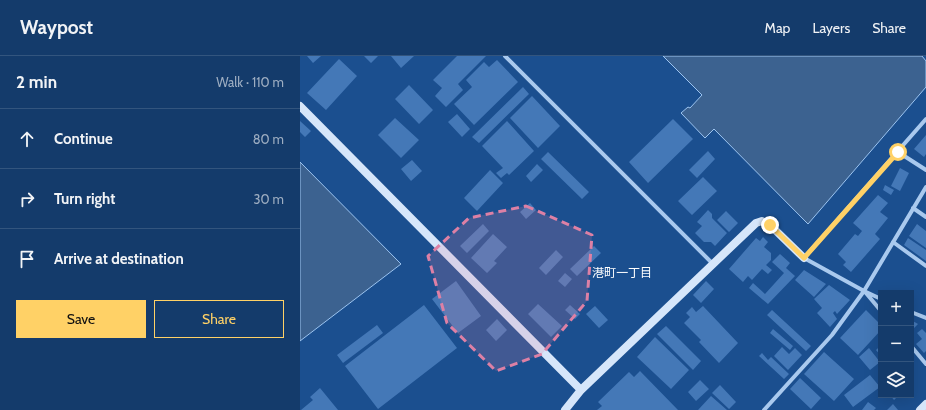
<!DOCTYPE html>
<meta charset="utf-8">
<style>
:root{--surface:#143b6b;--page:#214673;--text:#f1f3f6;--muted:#9dadc1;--line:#33557e;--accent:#ffd166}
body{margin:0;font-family:Cabin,"Noto Sans JP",sans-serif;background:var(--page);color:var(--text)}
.controls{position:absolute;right:12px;bottom:12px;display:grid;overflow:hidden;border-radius:0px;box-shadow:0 4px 16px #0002}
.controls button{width:36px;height:36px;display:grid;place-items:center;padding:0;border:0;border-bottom:1px solid var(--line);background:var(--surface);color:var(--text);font:20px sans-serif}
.stop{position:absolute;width:12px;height:12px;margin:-9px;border:3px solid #ffd166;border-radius:50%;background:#fff}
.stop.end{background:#ffd166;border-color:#fff;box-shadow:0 1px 4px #0008}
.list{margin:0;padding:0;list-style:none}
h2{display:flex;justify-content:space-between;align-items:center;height:52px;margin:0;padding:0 16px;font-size:17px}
h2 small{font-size:13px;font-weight:400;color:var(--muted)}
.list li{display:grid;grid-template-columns:26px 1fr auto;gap:12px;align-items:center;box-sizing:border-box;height:60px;padding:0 16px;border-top:1px solid var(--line)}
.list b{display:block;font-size:15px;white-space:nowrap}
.list em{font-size:13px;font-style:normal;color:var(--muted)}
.actions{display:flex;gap:8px;padding:12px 16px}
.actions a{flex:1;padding:9px 0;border:1px solid var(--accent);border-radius:0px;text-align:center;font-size:14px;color:var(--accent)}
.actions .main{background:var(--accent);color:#111}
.icon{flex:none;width:22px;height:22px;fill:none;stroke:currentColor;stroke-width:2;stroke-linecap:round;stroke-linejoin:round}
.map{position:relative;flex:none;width:626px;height:354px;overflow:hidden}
header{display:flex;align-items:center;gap:24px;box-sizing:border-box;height:56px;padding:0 20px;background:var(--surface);border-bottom:1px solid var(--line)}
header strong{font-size:19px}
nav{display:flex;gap:22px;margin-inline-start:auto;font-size:14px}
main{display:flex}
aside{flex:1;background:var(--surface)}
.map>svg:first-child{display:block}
</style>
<header>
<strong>Waypost</strong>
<nav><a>Map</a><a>Layers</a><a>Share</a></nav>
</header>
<main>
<aside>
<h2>2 min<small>Walk · 110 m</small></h2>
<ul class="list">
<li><svg class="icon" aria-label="ahead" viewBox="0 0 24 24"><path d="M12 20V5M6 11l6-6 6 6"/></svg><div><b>Continue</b></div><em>80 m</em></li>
<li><svg class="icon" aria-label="right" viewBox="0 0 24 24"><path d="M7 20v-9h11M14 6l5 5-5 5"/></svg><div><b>Turn right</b></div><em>30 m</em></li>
<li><svg class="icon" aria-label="arrive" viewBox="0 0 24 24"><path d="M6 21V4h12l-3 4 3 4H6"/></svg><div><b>Arrive at destination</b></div></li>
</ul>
<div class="actions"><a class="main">Save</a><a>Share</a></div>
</aside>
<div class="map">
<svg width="626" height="354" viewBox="0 0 626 354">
<rect width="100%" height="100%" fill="#1b4f8f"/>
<path fill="#3c6290" stroke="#9cc4f0" d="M363,0h259l4,5v26l-118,137 -94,-95 -9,9 -24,-25 7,-6 2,1 12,-13z
M0,106l101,102 -101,77z"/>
<path fill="#4478b7" d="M7,0h14l-8,7z
M64,0h14l-7,7z
M91,0h23l-13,12z
M157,0h29l-28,28 5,6 -17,17 -11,-11 7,-8 -9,-8z
M39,3l18,17 -31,34 -19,-17z
M197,4l21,22 -44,43 -20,-21 18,-17 -6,-7 18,-18 5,5z
M109,29l24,25 -14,14 -24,-25z
M223,31l6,7 -50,49 -7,-6z
M232,40l28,30 -22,22 -28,-30z
M157,58l13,15 -8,8 -14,-15z
M95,62l24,22 -18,18 -23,-23z
M373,63l20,20 -45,44 -19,-21z
M0,65l11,10 -6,6 -5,-5z
M207,65l27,30 -25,24 -2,-2 -6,5 -5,-5 7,-5 -21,-22z
M626,79v19l-2,3 -10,-8z
M408,95l7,8 -18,19 -8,-8z
M248,96l41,40 -7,7 -41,-40z
M112,104l10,11 -11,10 -10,-12z
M237,108l6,6 -12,12 -5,-6z
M600,112l9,5 -9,18 -9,-5z
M190,114l13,13 -26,28 -13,-13z
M403,121l14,14 -25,24 -14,-14z
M585,129l9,5 -3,5 -8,-5z
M578,139l10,8 -8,9 8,6 -13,16 5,5 -29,33 -8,-7 3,-3 -8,-8 17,-20 3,2 4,-5 -9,-8z
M230,147l6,7 -10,9 -6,-7z
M408,154l4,4v4l15,15 -12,13 -4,-4h-7l-9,-9 7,-7 -5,-4z
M426,155l12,12 -9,9 -12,-12z
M183,168l6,7 -22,22 -7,-7z
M617,168l9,7v17l-17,-12z
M193,178l14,13 -13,14 3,2 -10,10 -16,-15z
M463,181l5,5 -4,5 7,6v7l-5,5 6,5 -4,4 -6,-5 -10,11 -4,-4 -5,6 -14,-13 27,-31 4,3z
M608,182l18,12v11l-22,-16z
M294,190l7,7 -24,23 -7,-7z
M256,194l7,7 -17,18 -7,-7z
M480,198l10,9 -4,5 9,8 -27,28 -19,-16 4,-5 12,11 19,-21 -12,-11z
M504,214l22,14 -12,13 -19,-17z
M265,217l7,6 -7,8 -7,-6z
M156,225l25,35 -23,17 -26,-34z
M406,225l8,8 -13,14 -8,-8z
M529,229l21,15 -13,14 -2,-3 -2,2 4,6 -7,8 -13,-14 5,-5 -8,-9z
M238,248l24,22 -11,11 -23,-23z
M124,249l33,43 -79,61 -33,-43z
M270,249l10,9 -5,5 -10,-9z
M295,250l13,14 -9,8 -13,-14z
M403,250l35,37 -19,20 -20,-21 2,-2 -17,-17 6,-6 -4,-4 6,-6 4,5z
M472,254l39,36 -5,5 -39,-36z
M566,254l15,15v5l-23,25 -18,-17z
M197,263l10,11 -11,11 -10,-11z
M611,264l7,4 -7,7z
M77,269l6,8 -40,30 -6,-8z
M366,270l35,35 -8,9 -36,-36z
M473,273l20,17 -3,4 -20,-17z
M622,273l4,4v18l-2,2 -8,-9 6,-5 -5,-6z
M355,281l34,33 -18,19 -34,-32z
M581,289v11l-5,-6z
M482,291l7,7 6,-6 7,7 -14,15 -14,-14z
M569,292l11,14 -10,8 -11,-13z
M524,296l30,27 -20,22 -30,-27z
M462,297l6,7 3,-3 18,17 -5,5 -25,-23z
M340,315l38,39h-81l5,-4 -4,-4 31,-30 5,5z
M570,319l10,12 -27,20 -9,-12z
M500,322l21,20 -10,11 -21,-20z
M400,324l9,9 -13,12 -8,-9z
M420,329l16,17 -7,7 -17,-16z
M20,332l18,22h-37l12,-10 -3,-3z
M590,339h9l-5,5z
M411,340l16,14h-29z
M568,346l8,6 -2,2h-12z
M593,348l5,6h-11z"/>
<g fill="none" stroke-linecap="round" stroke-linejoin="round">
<path stroke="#a9c9ee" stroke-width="4" d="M205,0l208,208
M598,96l28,18
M613,152l13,9
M593,186l33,24
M566,237l15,18
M581,243l-17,-8 -60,-33 122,-139
M611,256l15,6
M611,290l15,18
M464,354l68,-75 32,-44 62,-104"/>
<path stroke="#d6e6fa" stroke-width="8" d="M0,50l281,284
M265,354l16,-20 175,-167 6,-2 8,4 34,33
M620,354l6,-6"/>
</g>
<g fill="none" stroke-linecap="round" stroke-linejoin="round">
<path stroke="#ffd166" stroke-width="5" d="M470,169l34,33 94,-106"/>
</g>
<path fill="#dd80a5" fill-opacity="0.2" stroke="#dd80a5" stroke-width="3" stroke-dasharray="8 5" stroke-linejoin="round" d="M226,150l66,29 -5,66 -45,53 -46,17 -49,-48 -19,-67 41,-38z"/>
<g text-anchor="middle" stroke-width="3" stroke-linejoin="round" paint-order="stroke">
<g font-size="12" fill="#fff" stroke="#1b4f8f">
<text x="322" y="221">港町一丁目</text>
</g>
</g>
</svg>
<div class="controls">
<button>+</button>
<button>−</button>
<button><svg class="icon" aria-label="layers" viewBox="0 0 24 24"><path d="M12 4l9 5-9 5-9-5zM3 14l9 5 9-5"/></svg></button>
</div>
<div class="stop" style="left:598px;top:96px"></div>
<div class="stop end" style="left:470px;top:169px"></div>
</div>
</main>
